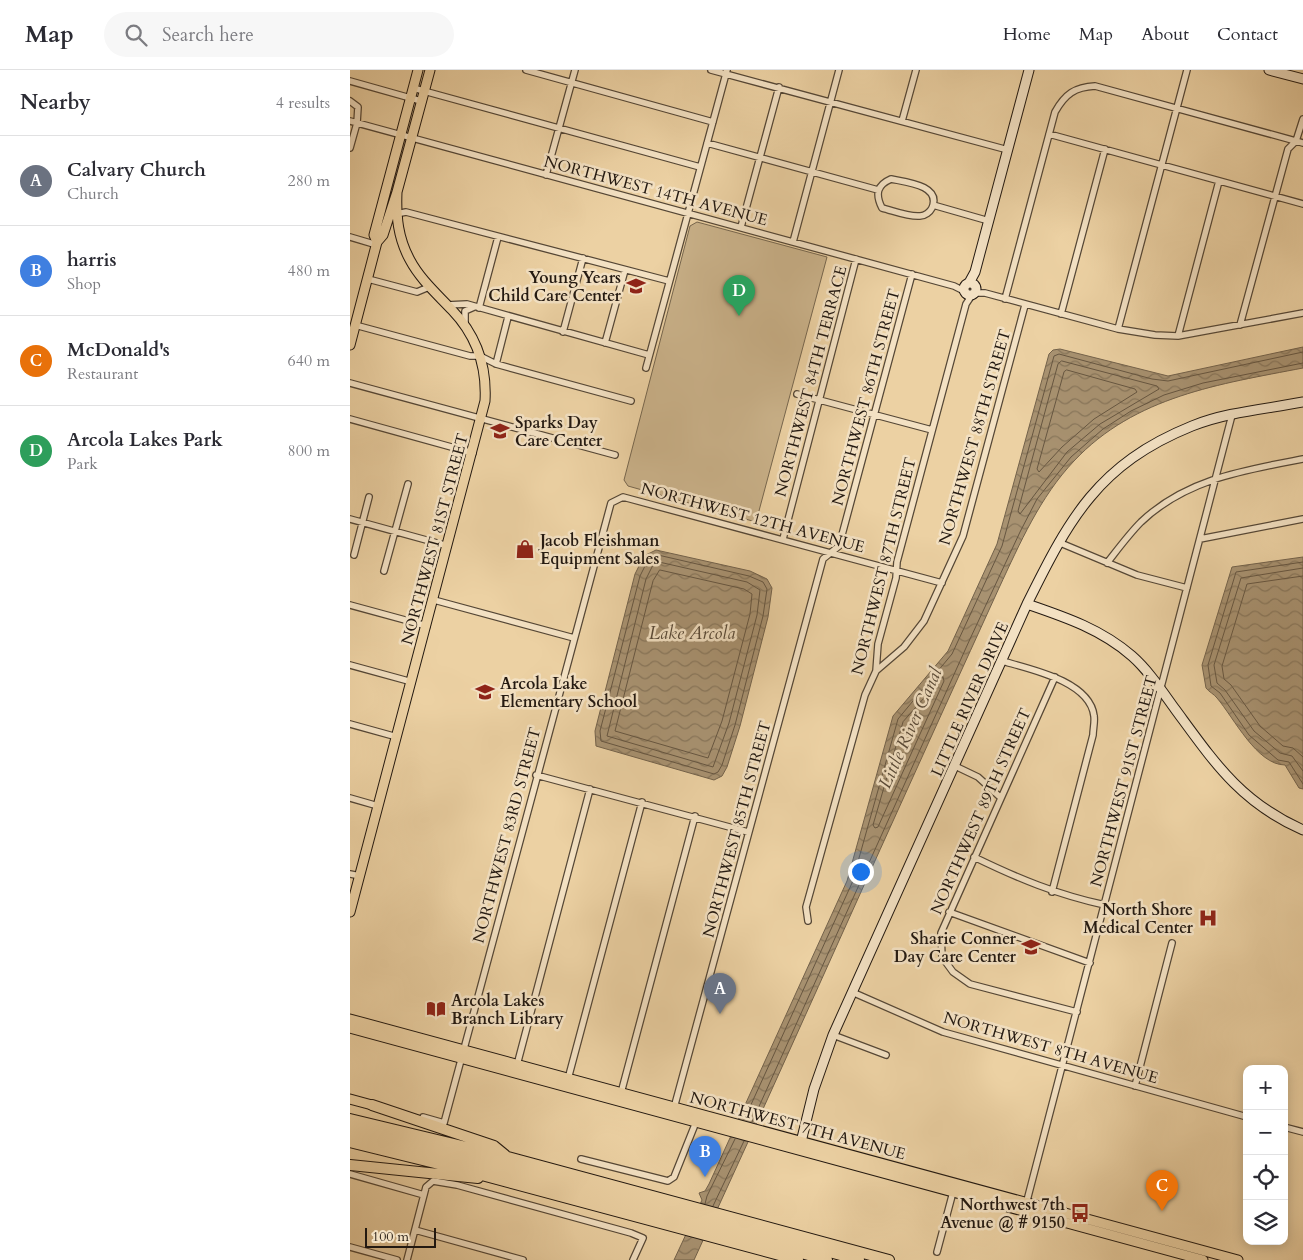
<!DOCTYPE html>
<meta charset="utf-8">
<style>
:root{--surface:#fff;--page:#f7f7f7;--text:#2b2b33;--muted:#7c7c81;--line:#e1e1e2;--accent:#1a73e8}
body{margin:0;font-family:Cardo,serif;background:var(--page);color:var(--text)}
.controls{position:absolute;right:15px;bottom:15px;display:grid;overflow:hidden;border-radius:10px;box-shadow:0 2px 12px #0003}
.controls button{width:45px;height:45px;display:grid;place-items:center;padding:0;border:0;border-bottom:1px solid var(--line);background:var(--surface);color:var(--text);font:25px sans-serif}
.scale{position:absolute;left:15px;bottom:12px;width:71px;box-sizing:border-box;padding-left:5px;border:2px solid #231911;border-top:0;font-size:14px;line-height:18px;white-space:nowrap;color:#231911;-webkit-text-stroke:4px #f3e1c3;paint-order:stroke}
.you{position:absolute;left:510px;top:801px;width:18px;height:18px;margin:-12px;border:4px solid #fff;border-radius:50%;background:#1a73e8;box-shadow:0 0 0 8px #1a73e833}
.badge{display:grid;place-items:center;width:32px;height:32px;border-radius:50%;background:var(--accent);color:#fff;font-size:16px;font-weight:700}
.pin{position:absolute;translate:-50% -41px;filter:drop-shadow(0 1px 2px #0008)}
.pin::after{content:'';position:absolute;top:26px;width:18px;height:15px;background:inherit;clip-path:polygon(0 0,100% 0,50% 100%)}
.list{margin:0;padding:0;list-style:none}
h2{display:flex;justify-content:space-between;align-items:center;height:65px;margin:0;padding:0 20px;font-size:21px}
h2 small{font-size:16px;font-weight:400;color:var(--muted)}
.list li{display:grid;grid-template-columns:32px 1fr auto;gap:15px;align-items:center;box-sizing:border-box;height:90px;padding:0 20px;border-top:1px solid var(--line)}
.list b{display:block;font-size:19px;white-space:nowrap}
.list p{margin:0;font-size:16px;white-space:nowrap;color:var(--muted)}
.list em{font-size:16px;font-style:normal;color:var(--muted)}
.icon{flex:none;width:28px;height:28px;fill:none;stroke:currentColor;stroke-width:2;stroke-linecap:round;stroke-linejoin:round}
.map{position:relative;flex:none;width:953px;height:1190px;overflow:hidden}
header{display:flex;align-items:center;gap:30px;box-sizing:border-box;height:70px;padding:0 25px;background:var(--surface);border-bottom:1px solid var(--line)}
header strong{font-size:24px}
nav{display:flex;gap:28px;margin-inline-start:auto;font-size:18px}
.search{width:350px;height:45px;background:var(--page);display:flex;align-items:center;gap:12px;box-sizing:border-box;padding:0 18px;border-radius:28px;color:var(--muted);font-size:19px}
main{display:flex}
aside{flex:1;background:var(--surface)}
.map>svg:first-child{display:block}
</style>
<header>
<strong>Map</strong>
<div class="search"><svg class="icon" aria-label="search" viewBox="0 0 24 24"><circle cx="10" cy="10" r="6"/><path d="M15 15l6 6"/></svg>Search here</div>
<nav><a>Home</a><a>Map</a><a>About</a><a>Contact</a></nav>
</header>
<main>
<aside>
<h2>Nearby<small>4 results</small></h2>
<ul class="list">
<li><span class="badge" style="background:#6b7280">A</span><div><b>Calvary Church</b><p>Church</p></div><em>280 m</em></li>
<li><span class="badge" style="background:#3f7fe0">B</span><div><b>harris</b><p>Shop</p></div><em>480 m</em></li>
<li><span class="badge" style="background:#e8710a">C</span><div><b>McDonald's</b><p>Restaurant</p></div><em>640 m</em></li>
<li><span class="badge" style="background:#2e9e5b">D</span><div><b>Arcola Lakes Park</b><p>Park</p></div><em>800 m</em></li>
</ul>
</aside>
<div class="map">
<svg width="953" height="1190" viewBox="0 0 953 1190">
<defs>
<pattern id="water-waves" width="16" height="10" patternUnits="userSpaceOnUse" patternTransform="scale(1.25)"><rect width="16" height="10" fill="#a89271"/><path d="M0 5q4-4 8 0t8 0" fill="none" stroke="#88765b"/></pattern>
</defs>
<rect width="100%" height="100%" fill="#ecd1a3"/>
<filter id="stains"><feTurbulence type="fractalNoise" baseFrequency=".004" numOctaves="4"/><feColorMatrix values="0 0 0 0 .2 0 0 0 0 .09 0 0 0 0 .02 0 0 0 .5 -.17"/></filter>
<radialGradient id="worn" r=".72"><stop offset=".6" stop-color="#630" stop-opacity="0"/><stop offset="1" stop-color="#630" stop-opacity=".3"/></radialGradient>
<path fill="#cab28a" stroke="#76664e" d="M347,152l130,35 -71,265 -128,-36 -4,-6 66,-254z"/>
<path fill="url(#water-waves)" stroke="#73624b" d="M953,277v21c-83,16 -168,28 -229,93 -34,36 -54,82 -75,127 -19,42 -38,83 -57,125 -83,182 -164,365 -248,547h-20l28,-60 -3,-7 6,-2 4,-7 138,-303 46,-165 55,-65 49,-107 52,-190 4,-4 7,-1 108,27z
M306,480l94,21 17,8 5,9 -4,29 -28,109 -13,41 -5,9 -8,4 -118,-34 -1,-15 40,-157 9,-18z
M953,487v232l-4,-1 -14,-23c-28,0 -51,-47 -68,-67 -3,-4 -8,-6 -11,-10l-4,-23 30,-98z"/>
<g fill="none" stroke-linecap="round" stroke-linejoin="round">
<path stroke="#665641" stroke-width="1" d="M712,291l95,25 2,3 -59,35 -33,28 -47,62 -2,-3 40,-147z
M717,300l68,19 2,3 -43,27 -32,28 -23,25 -2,-3 27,-97z
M308,485l91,21 14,6 4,7 -4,27 -28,109 -13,40 -4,7 -4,2 -113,-33 -1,-10 40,-155 8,-16z
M309,492l88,20 13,8 -3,25 -28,108 -16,44 -106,-31 39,-157 7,-14z
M953,492l-67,10 -28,93 3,21 9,7 29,42 29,25 11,2 14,22
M953,498l-62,10 -27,87 3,18 8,7 29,41 26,22 12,3 11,15
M310,500l84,19 8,5 -2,20 -28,107 -14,37 -93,-27 38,-150z
M953,506l-56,8 -25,82 2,13 7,6 29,41 23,20 10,2 10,9
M593,607l1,4 -66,146 -3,1 -2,-3 30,-103z
M394,1050l108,-237 46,-164 54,-65 50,-108 52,-190 5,-2 93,25 16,2 135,-29
M402,1052l218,-483 50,-107 17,-33 34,-42 32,-28 28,-18 33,-16 39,-12 100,-20
M355,1134l2,-8 28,-57
M363,1136l31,-65"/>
<g stroke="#554736" stroke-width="8">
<path id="street" d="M176,0l187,52
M361,0l297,80
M0,11l71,20
M63,18l287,79
M0,31l8,6 -1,16 -7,25
M0,51l604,165 10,5
M552,51l14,-51
M699,64l254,70
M357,73l171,47
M196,105l29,-105
M541,109c14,3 51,6 41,29 -2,4 -7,8 -12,8 -12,1 -26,-5 -38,-8 -7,-14 -5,-23 9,-29z
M583,135l56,16
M46,144l10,-2 263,69
M391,157l38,-140
M0,167l27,8
M443,172l46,-172
M18,209l49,13 12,-5
M625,223h10l133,36 37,6 23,1 125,-23
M655,229l50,-187c10,-18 20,-25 40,-26l208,57
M97,235l20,-1 182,51
M129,238l19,-71
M711,244l44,-165
M115,254v-13l9,-4
M5,255l115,31h10l16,8 135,37
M890,255l48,-176 8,-8 7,-22
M768,259l69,-259
M213,262l20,-74
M828,266l41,-155
M255,273l20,-73
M146,294l12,-47
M296,298l81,-298
M0,313l265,72
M447,324l135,36
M0,349l123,34
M0,449l98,27
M433,469l73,-280
M850,469l103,-20
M708,472l79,33 50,13
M4,485l15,-58
M757,493c11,-14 22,-29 34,-41 45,-43 104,-52 162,-63
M34,501l24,-87
M84,530l140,38
M0,535l77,21
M652,591c28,8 88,20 92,55 1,6 -1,13 -1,19l-41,157
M0,595l62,17
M526,601l28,-24 20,-26 39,-85 62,-231
M705,607l-114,256 1,24 11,15 17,12 107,28
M0,654l47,13
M605,696l23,11 23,21
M186,705l212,57
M0,728l28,8
M624,787c43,21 84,38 131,48
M0,804l10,2
M599,842l141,51
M458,851l-2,-14 59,-212 11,-24 2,-27 18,-66 1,-16 69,-258 6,-9
M502,922l91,40 304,85
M483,965l53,20
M167,995l73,-276
M218,1009l74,-277
M785,1016l37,-143
M271,1023l74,-277
M324,1038l149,-549 16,-13 73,-272
M73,1047l21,6 167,-620 12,-6 319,86
M934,1057l19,5
M231,1089l87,22 6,-4 22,-55
M0,1104l74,21
M674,1142l208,-797
M65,1160l108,30
M0,1177l47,13
M587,1182l16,-60
M57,1190l19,-73 7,-6 24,4 174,48 12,5 -10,22"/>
</g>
<g stroke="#231911" stroke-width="11">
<path id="secondary" d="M919,0l34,9
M614 219a6 6 0 1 1 12 0a6 6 0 1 1-12 0Z
M619,213l6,-11 54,-202
M677,534c38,13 74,25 105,52 17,15 30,35 43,53 39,53 65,93 128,121
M451,1072l13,-53 19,-54 194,-431c42,-85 71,-140 165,-178 34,-14 75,-17 111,-24"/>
</g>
<g stroke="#231911" stroke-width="11">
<path id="primary" d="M27,172l-3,-7 44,-165
M0,275l27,-103 6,-7 14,-43 33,-122
M0,842l135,-511c2,-35 -9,-66 -33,-91 -15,-16 -32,-31 -42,-50 -12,-22 -14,-43 -13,-68
M0,949l888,241
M0,958l853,232
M0,1029l22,6"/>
</g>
<g stroke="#231911" stroke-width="12">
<path id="highway" d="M22,1035l122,41 11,9
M0,1049l158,38 381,103
M0,1056l223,56 286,78
M0,1064l164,41 313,85
M0,1072l113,28 335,90
M0,1095l128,13"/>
</g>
<use href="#street" stroke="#f3e1c3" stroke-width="5.5"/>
<use href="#secondary" stroke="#f3e1c3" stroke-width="9"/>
<use href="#primary" stroke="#ecd1a3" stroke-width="9"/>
<use href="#highway" stroke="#ecd1a3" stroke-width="10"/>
</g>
<defs>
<g id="school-bare" transform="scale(1.5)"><path d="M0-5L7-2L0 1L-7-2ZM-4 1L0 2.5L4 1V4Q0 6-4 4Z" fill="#8f2418" stroke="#f3e1c3" stroke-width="2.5" paint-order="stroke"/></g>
<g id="shop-bare" transform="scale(1.5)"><path d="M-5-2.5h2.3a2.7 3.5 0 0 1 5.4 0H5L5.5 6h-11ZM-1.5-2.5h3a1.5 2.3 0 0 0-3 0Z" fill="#8f2418" stroke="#f3e1c3" stroke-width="2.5" paint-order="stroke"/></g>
<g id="hospital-bare" transform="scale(1.5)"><path d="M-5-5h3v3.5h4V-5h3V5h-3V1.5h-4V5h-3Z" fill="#8f2418" stroke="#f3e1c3" stroke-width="2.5" paint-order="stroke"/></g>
<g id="library-bare" transform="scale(1.5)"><path d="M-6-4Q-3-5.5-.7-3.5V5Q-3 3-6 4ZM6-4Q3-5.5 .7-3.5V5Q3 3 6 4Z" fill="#8f2418" stroke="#f3e1c3" stroke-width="2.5" paint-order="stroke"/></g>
<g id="bus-bare" transform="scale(1.5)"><path d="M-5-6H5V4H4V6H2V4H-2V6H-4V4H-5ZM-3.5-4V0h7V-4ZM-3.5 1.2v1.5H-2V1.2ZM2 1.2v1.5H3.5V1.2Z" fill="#8f2418" stroke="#f3e1c3" stroke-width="2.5" paint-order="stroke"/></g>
</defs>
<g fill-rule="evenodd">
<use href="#school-bare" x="286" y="216"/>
<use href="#school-bare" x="150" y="361"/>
<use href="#shop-bare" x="175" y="479"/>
<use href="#school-bare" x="135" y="622"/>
<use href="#hospital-bare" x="858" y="848"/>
<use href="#school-bare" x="681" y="877"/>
<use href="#library-bare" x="86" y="939"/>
<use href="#bus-bare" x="730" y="1143"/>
</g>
<g text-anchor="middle" stroke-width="5" stroke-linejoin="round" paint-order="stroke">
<g font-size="16" fill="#231911" stroke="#f3e1c3">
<text transform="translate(306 120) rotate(15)" y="6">NORTHWEST 14TH AVENUE</text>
<text transform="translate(460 311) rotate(-75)" y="6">NORTHWEST 84TH TERRACE</text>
<text transform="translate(515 327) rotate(-75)" y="6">NORTHWEST 86TH STREET</text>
<text transform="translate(624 367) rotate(-74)" y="6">NORTHWEST 88TH STREET</text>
<text transform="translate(403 447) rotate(15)" y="6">NORTHWEST 12TH AVENUE</text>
<text transform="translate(84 469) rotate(-75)" y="6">NORTHWEST 81ST STREET</text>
<text transform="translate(533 496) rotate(-76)" y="6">NORTHWEST 87TH STREET</text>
<text transform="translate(619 629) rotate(-66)" y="6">LITTLE RIVER DRIVE</text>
<text transform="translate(773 711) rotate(-75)" y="6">NORTHWEST 91ST STREET</text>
<text transform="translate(630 741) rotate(-66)" y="6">NORTHWEST 89TH STREET</text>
<text transform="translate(386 759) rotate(-75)" y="6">NORTHWEST 85TH STREET</text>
<text transform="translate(156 765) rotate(-75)" y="6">NORTHWEST 83RD STREET</text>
<text transform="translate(701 977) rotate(16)" y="6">NORTHWEST 8TH AVENUE</text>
<text transform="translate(448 1055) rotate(15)" y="6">NORTHWEST 7TH AVENUE</text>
</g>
<g font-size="16" font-weight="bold" fill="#231911" stroke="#f3e1c3" text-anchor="end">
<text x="271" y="213">Young Years<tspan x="271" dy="18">Child Care Center</tspan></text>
<text x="165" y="358" text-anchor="start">Sparks Day<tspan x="165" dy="18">Care Center</tspan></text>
<text x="190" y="476" text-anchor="start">Jacob Fleishman<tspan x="190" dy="18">Equipment Sales</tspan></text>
<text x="150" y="619" text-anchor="start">Arcola Lake<tspan x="150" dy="18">Elementary School</tspan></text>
<text x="843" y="845">North Shore<tspan x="843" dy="18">Medical Center</tspan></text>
<text x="666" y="874">Sharie Conner<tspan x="666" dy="18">Day Care Center</tspan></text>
<text x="101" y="936" text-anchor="start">Arcola Lakes<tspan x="101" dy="18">Branch Library</tspan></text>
<text x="715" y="1140">Northwest 7th<tspan x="715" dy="18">Avenue @ # 9150</tspan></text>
</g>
<g font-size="18" font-style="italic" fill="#584937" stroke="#f3e1c3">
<text x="342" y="569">Lake Arcola</text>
<text transform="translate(560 658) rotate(-66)" y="6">Little River Canal</text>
</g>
</g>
<rect width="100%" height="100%" filter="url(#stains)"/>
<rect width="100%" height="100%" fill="url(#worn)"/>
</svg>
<div class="controls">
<button>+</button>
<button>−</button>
<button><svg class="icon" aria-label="locate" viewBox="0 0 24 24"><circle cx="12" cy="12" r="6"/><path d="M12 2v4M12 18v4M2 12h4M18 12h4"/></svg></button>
<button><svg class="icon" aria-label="layers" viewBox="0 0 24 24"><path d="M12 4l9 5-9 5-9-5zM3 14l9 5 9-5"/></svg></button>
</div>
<div class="scale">100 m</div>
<div class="you"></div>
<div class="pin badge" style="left:370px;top:944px;background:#6b7280">A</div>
<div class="pin badge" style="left:355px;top:1107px;background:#3f7fe0">B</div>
<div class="pin badge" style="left:812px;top:1141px;background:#e8710a">C</div>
<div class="pin badge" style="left:389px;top:246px;background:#2e9e5b">D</div>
</div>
</main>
